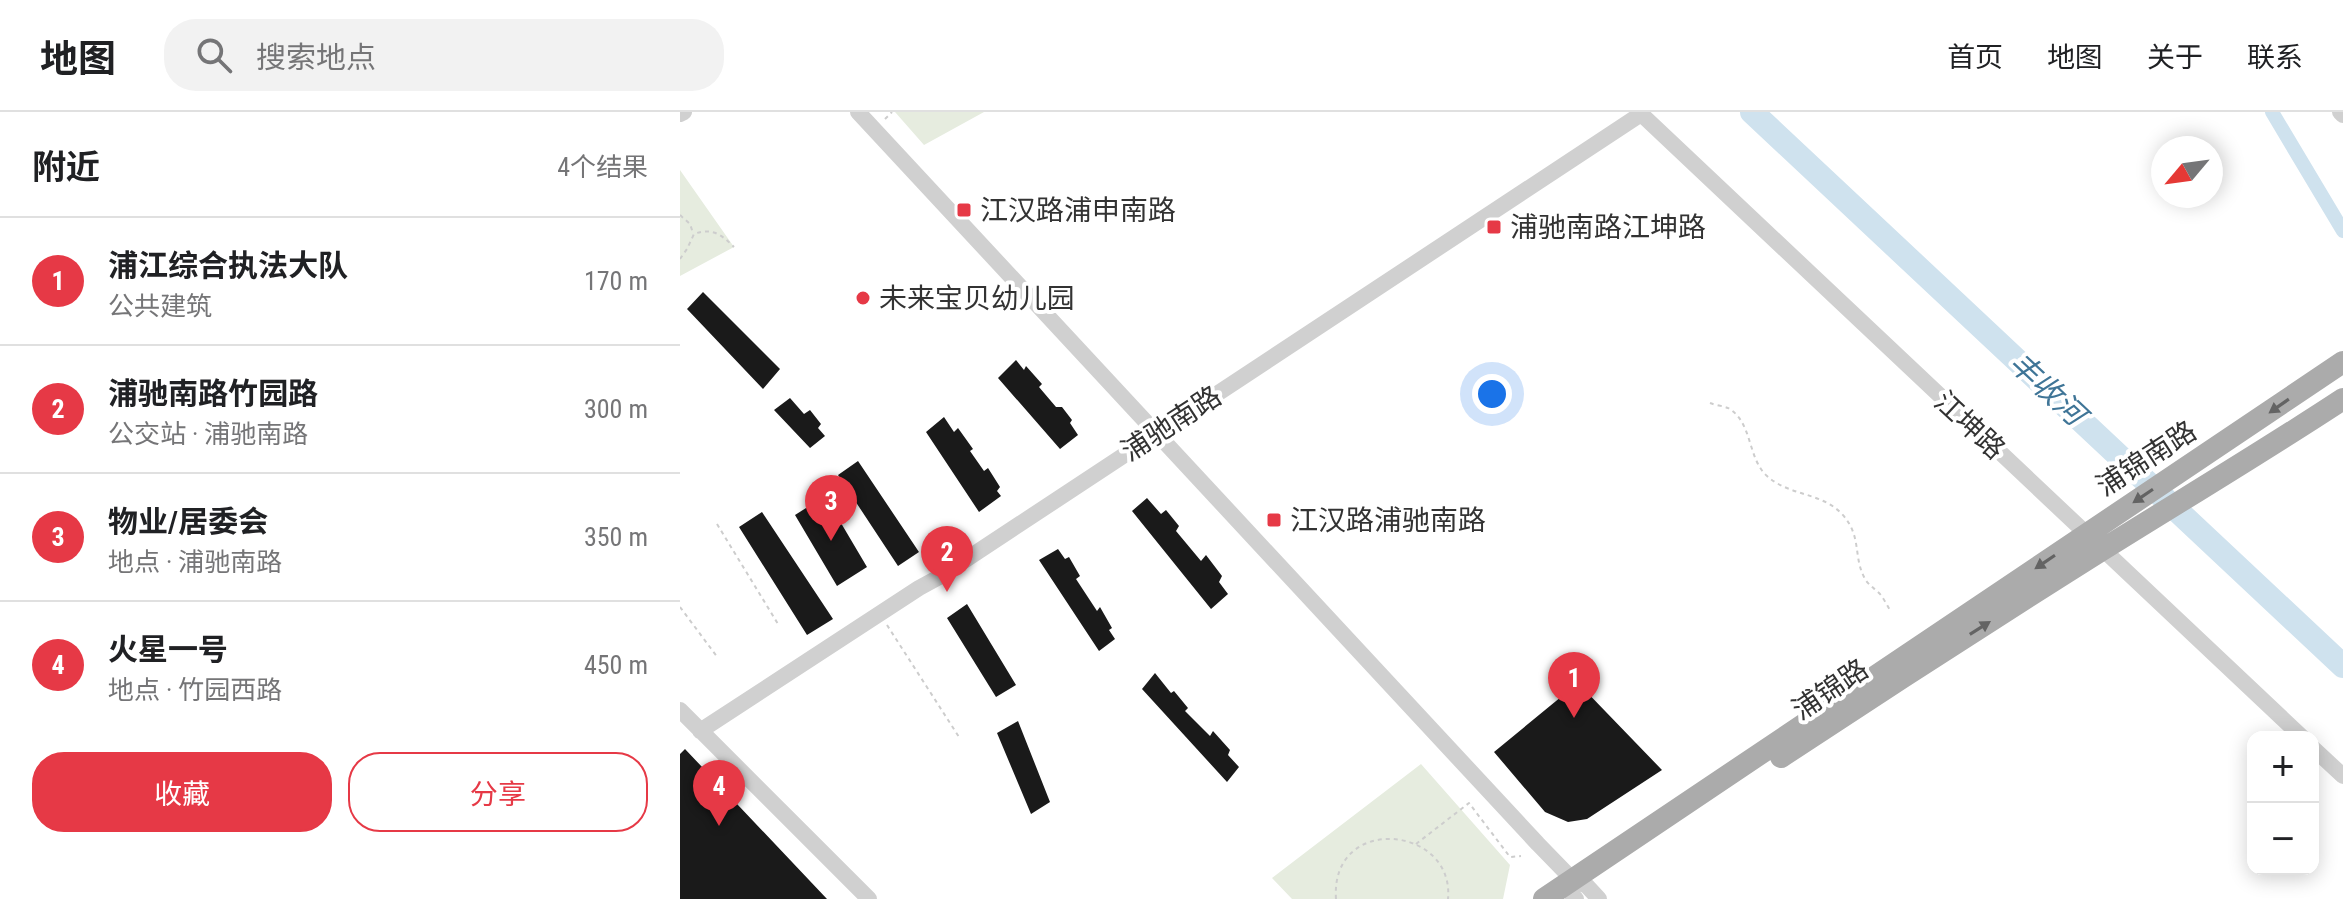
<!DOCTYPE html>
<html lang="zh">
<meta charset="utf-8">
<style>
:root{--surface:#fff;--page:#f2f2f2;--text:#202124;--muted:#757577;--line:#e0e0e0;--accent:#e63946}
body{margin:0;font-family:"Roboto Condensed","Noto Sans SC",sans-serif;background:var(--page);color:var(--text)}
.controls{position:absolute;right:24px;bottom:24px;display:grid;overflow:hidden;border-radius:16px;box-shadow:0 4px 20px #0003}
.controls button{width:72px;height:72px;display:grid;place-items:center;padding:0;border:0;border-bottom:2px solid var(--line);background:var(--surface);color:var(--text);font:40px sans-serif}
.compass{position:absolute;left:1471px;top:24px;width:72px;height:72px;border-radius:50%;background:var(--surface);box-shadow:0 4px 20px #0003;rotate:241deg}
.you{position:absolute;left:812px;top:282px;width:28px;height:28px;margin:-20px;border:6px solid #fff;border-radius:50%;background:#1a73e8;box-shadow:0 0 0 12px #1a73e833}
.badge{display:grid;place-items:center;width:52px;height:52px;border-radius:50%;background:var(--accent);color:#fff;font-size:26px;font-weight:700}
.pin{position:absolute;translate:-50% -66px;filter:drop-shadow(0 2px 4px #0008)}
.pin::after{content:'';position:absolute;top:42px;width:28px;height:24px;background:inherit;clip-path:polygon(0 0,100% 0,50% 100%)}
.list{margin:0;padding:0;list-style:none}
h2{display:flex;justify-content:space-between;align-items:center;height:104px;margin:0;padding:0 32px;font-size:34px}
h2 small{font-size:26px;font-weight:400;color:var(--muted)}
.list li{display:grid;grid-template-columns:52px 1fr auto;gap:24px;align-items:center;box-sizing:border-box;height:128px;padding:0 32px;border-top:2px solid var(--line)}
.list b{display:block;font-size:30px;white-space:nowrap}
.list p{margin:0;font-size:26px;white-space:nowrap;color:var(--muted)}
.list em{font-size:26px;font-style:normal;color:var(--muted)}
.actions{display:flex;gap:16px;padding:24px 32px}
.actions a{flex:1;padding:18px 0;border:2px solid var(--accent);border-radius:32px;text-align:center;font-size:28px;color:var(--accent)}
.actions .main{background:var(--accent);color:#fff}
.icon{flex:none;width:44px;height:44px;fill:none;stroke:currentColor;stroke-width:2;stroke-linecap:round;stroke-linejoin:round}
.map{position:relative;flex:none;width:1663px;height:787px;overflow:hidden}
header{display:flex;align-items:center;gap:48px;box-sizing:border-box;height:112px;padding:0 40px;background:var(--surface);border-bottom:2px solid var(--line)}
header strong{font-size:38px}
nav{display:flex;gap:44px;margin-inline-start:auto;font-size:28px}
.search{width:560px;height:72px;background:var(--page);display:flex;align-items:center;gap:20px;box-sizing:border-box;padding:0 28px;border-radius:32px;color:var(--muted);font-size:30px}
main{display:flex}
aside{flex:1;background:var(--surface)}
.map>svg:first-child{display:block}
</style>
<header>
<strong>地图</strong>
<div class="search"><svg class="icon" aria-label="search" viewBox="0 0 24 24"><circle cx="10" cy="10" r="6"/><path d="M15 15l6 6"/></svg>搜索地点</div>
<nav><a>首页</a><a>地图</a><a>关于</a><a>联系</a></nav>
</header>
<main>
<aside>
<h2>附近<small>4个结果</small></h2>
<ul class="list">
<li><span class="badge">1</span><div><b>浦江综合执法大队</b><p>公共建筑</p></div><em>170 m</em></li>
<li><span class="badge">2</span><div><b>浦驰南路竹园路</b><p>公交站 · 浦驰南路</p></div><em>300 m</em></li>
<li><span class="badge">3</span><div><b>物业/居委会</b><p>地点 · 浦驰南路</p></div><em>350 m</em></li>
<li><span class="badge">4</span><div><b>火星一号</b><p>地点 · 竹园西路</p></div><em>450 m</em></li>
</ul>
<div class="actions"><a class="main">收藏</a><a>分享</a></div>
</aside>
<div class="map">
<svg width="1663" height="787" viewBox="0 0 1663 787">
<rect width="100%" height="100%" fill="#fff"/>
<path fill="#e6ecdf" d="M215,0h89l-60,33z
M0,58l54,77 -54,29z
M741,652l89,101 -7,34h-211l-20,-21z"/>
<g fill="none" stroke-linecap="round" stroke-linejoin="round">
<path stroke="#cfe2ee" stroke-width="14" d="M1592,0l71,119"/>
<path stroke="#cfe2ee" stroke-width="24" d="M1072,0l591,554"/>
</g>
<path fill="#1a1a1a" d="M23,180l77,77 -17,20 -76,-80z
M336,248l8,10 2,-4 16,18 -3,3 17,20h6l10,13 -2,3 8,12 -18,14 -62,-71z
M110,286l14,16 6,-4 11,14 -3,4 7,8 -15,12 -36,-38z
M264,305l10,15 4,-4 15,21 -3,2 14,20 4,-3 12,19 -3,4 4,5 -22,16 -53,-80z
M178,349l61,91 -21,14 -60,-91z
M145,384l42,71 -30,19 -42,-71z
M467,386l14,16 5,-4 13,16 -3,5 25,30 5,-6 16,21 -3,6 9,12 -17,15 -79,-98z
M82,400l71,107 -26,16 -68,-108z
M378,437l7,10 4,-2 11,19 -4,3 21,32 3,-4 12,21 -3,2 6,9 -16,12 -60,-91z
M287,492l49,81 -20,12 -49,-79z
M475,561l16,20 3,-2 14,17 -3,3 25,25 3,-5 17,19 -2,5 11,12 -12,15 -85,-93z
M898,571l84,87 -75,49 -19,3 -23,-10 -51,-60z
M338,609l32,81 -19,12 -34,-81z
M5,637l142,150h-147v-145z"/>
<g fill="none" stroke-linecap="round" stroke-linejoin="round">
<path stroke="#cdcdcd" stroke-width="2" stroke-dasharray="4 4" stroke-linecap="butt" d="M205,7l7,-7
M0,103l10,9 3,9
M0,147l7,-10 7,-15c18,-7 28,1 40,13
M1030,291c5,2 13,3 18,5 25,14 19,50 39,68 22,20 54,16 75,38 20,22 11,41 22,63 3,7 10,11 16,17 4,5 7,11 10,16
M37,412l61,100
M0,495l38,51
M207,513l72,112
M736,732l53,-41 41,54 11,-1
M656,787c-6,-86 119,-74 112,0"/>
<path stroke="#d0d0d0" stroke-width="16" d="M178,0l680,732 35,36 14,6 12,13
M959,0l663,625
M1660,0l3,3
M0,2l4,-2
M0,598l189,189
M20,619l219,-143 22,-12 700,-462
M1633,636l30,28
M893,768l-1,15 4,4"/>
<path stroke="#ababab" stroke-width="22" d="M1101,645c106,-70 213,-139 321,-207 80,-50 162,-99 241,-151
M864,787l799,-537"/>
</g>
<defs><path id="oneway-solid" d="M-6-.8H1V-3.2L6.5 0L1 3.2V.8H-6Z" transform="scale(2)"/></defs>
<g fill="#636363">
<use href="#oneway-solid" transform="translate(1599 294) rotate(145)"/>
<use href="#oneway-solid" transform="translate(1463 384) rotate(146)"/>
<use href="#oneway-solid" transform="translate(1365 450) rotate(146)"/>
<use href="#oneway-solid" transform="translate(1300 516) rotate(-32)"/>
</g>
<g fill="#e63946" stroke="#fff" stroke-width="3">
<rect x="276" y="90" width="16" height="16" rx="4"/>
<rect x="806" y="107" width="16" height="16" rx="4"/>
<circle cx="183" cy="186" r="8"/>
<rect x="586" y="400" width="16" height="16" rx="4"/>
</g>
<g text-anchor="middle" stroke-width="8" stroke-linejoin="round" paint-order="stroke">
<g font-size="28" fill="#333" stroke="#fff" text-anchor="start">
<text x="300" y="108">江汉路浦申南路</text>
<text x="830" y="125">浦驰南路江坤路</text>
<text x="199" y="196">未来宝贝幼儿园</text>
<text x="610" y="418">江汉路浦驰南路</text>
</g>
<g font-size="28" fill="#333" stroke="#fff">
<text transform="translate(491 311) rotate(-33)" y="10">浦驰南路</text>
<text transform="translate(1290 313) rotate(43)" y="10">江坤路</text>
<text transform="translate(1466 346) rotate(-33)" y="10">浦锦南路</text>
<text transform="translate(1150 577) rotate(-34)" y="10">浦锦路</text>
</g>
<g font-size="30" font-style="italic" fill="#3f7597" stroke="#fff">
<text transform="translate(1367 277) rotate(43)" y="10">丰收河</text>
</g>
</g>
</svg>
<div class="controls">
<button>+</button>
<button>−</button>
</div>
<svg class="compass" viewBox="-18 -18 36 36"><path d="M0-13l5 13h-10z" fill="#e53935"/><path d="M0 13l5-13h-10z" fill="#757577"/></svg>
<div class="you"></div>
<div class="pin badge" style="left:894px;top:606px">1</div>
<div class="pin badge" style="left:267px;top:480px">2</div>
<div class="pin badge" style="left:151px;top:429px">3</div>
<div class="pin badge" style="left:39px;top:714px">4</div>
</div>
</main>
